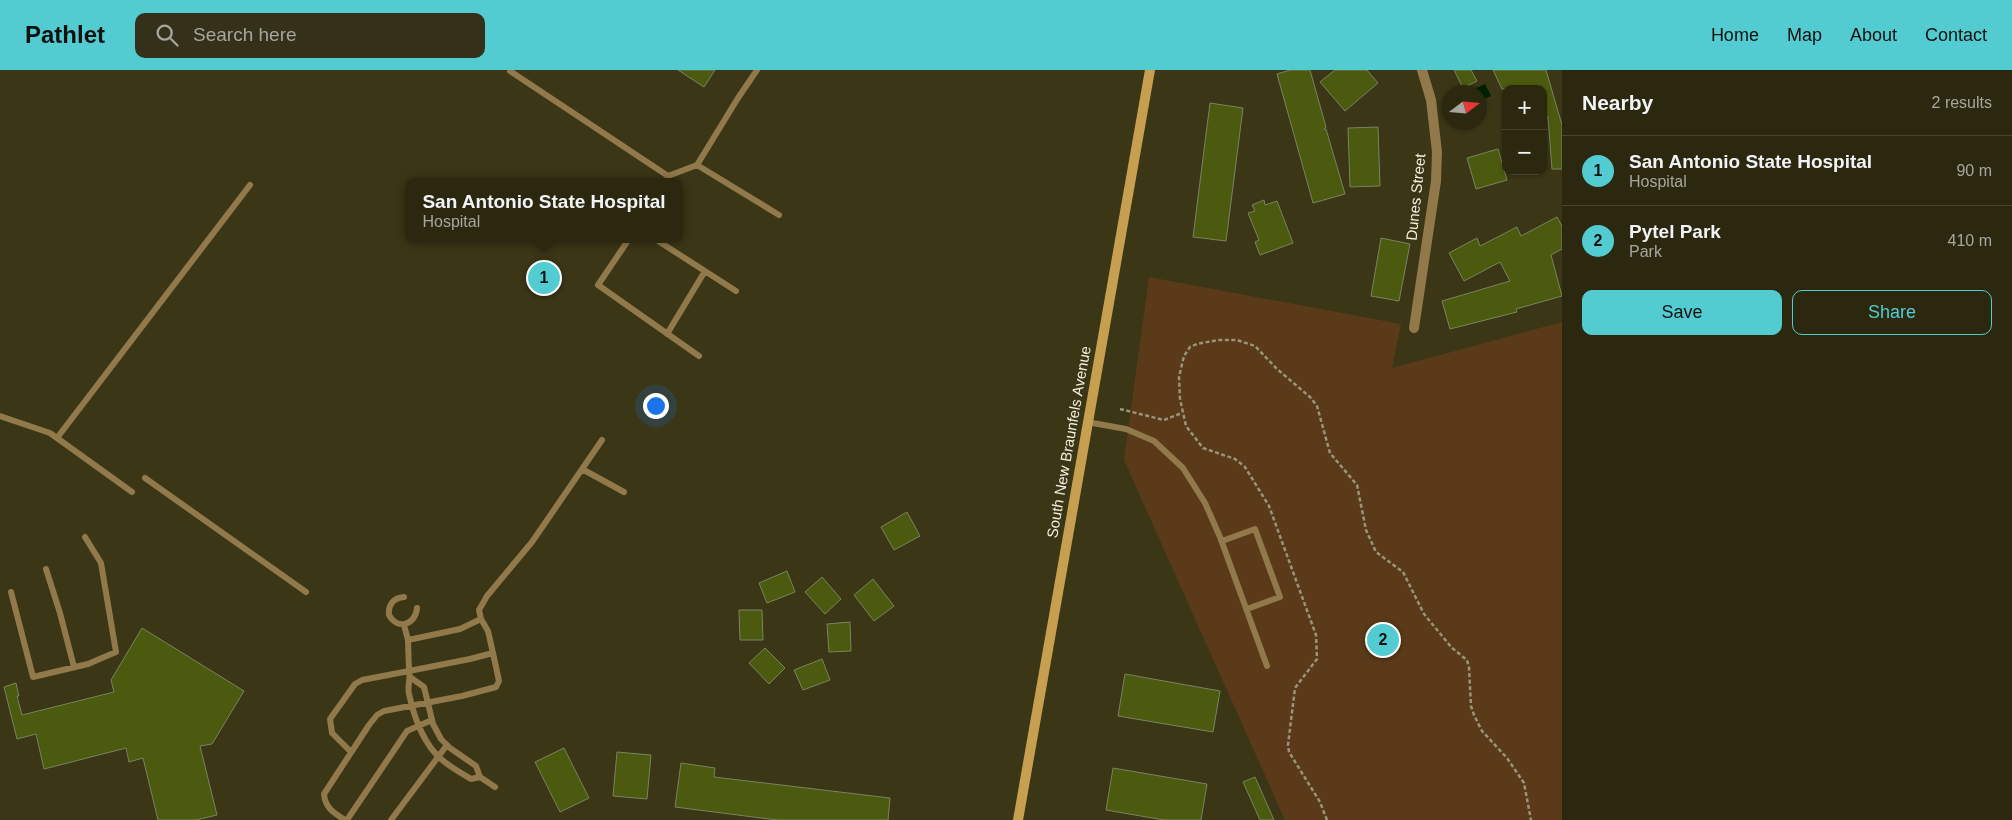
<!DOCTYPE html>
<meta charset="utf-8">
<style>
:root{--surface:#2c2810;--page:#343019;--text:#f1f3f6;--muted:#a6a69f;--line:#484430;--accent:#52ccd0}
body{margin:0;font-family:Arial,sans-serif;background:var(--page);color:var(--text)}
.controls{position:absolute;right:15px;top:15px;display:grid;overflow:hidden;border-radius:10px;box-shadow:0 1px 4px #0004}
.controls button{width:45px;height:45px;display:grid;place-items:center;padding:0;border:0;border-bottom:1px solid var(--line);background:var(--surface);color:var(--text);font:25px sans-serif}
.compass{position:absolute;left:1442px;top:15px;width:45px;height:45px;border-radius:50%;background:var(--surface);box-shadow:0 1px 4px #0004;rotate:74deg}
.you{position:absolute;left:655px;top:335px;width:18px;height:18px;margin:-12px;border:4px solid #fff;border-radius:50%;background:#1a73e8;box-shadow:0 0 0 8px #1a73e833}
.badge{display:grid;place-items:center;width:32px;height:32px;border-radius:50%;background:var(--accent);color:#111;font-size:16px;font-weight:700}
.pin{position:absolute;translate:-50% -50%;border:2px solid #fff;box-shadow:0 1px 5px #0006}
.popup{position:absolute;left:405px;top:108px;width:278px;height:65px;box-sizing:border-box;display:grid;place-content:center;border-radius:10px;background:var(--surface);filter:drop-shadow(0 1px 4px #0005);font-size:16px;white-space:nowrap;color:var(--muted)}
.popup b{font-size:19px;color:var(--text)}
.popup::after{content:'';position:absolute;left:50%;top:100%;margin-left:-10px;border:10px solid transparent;border-top-color:var(--surface)}
.list{margin:0;padding:0;list-style:none}
h2{display:flex;justify-content:space-between;align-items:center;height:65px;margin:0;padding:0 20px;font-size:21px}
h2 small{font-size:16px;font-weight:400;color:var(--muted)}
.list li{display:grid;grid-template-columns:32px 1fr auto;gap:15px;align-items:center;box-sizing:border-box;height:70px;padding:0 20px;border-top:1px solid var(--line)}
.list b{display:block;font-size:19px;white-space:nowrap}
.list p{margin:0;font-size:16px;white-space:nowrap;color:var(--muted)}
.list em{font-size:16px;font-style:normal;color:var(--muted)}
.actions{display:flex;gap:10px;padding:15px 20px}
.actions a{flex:1;padding:11px 0;border:1px solid var(--accent);border-radius:10px;text-align:center;font-size:18px;color:var(--accent)}
.actions .main{background:var(--accent);color:#111}
.icon{flex:none;width:28px;height:28px;fill:none;stroke:currentColor;stroke-width:2;stroke-linecap:round;stroke-linejoin:round}
.map{position:relative;flex:none;width:1562px;height:750px;overflow:hidden}
header{display:flex;align-items:center;gap:30px;box-sizing:border-box;height:70px;padding:0 25px;background:var(--accent);color:#111}
header strong{font-size:24px}
nav{display:flex;gap:28px;margin-inline-start:auto;font-size:18px}
.search{width:350px;height:45px;background:var(--page);display:flex;align-items:center;gap:12px;box-sizing:border-box;padding:0 18px;border-radius:10px;color:var(--muted);font-size:19px}
main{display:flex}
aside{flex:1;background:var(--surface)}
.map>svg:first-child{display:block}
</style>
<header>
<strong>Pathlet</strong>
<div class="search"><svg class="icon" aria-label="search" viewBox="0 0 24 24"><circle cx="10" cy="10" r="6"/><path d="M15 15l6 6"/></svg>Search here</div>
<nav><a>Home</a><a>Map</a><a>About</a><a>Contact</a></nav>
</header>
<main>
<div class="map">
<svg width="1562" height="750" viewBox="0 0 1562 750">
<rect width="100%" height="100%" fill="#3a3616"/>
<path fill="#5b3a19" d="M1149,207l252,47 -9,44 170,-46v498h-277l-161,-360z"/>
<path fill="#002000" d="M1485,14l6,12 -11,5v-9h-13z"/>
<path fill="#4b5a0e" stroke="#7a8363" d="M678,0h37l-11,17z
M1290,0h20l16,57 -2,2h2l19,65 -32,9 -36,-129z
M1335,0h32l11,13 -33,28 -25,-29z
M1454,0h17l6,11 -14,7z
M1493,0h53l16,55v44h-10l-4,-52 -5,1v-29h-41z
M1210,33l33,5 -17,133 -33,-4z
M1378,57l2,59 -30,1 -2,-59z
M1498,79l9,31 -31,9 -9,-31z
M1264,130l1,5 12,-4 16,42 -33,12 -5,-13 4,-2 -11,-27 7,-2 -3,-6z
M1557,147l5,9v23l-11,6 11,41 -46,13 1,3 -67,17 -8,-28 68,-20 -10,-19 -36,19 -15,-28 28,-15 3,8 37,-19 4,9z
M1381,168l29,6 -11,57 -28,-5z
M907,442l13,24 -26,14 -13,-23z
M787,501l8,21 -28,11 -8,-20z
M822,507l19,22 -16,15 -20,-22z
M873,509l21,27 -20,15 -20,-26z
M739,540h23l1,30h-23z
M850,552l1,29 -22,1 -2,-28z
M142,558l102,63 -32,53 -12,2 17,69 -21,5h-38l-15,-62 -14,4 -3,-14 -82,21 -8,-35 -19,5 -13,-52 12,-4 3,13h-2l5,19 92,-23 -3,-12z
M765,578l20,20 -16,16 -20,-21z
M822,589l8,21 -27,10 -9,-20z
M1125,604l95,17 -7,41 -95,-16z
M564,678l25,50 -29,14 -25,-50z
M617,682l34,3 -4,44 -34,-3z
M681,693l34,5 -1,9 176,21 -2,22h-111l-102,-13z
M1113,698l94,16 -6,36h-37l-58,-10z
M1255,707l19,43h-14l-17,-38z"/>
<g fill="none" stroke-linecap="round" stroke-linejoin="round">
<path stroke="#98957b" stroke-width="2.5" stroke-dasharray="4 2.5" stroke-linecap="butt" d="M1120,339l44,11 18,-7
M1327,750l-7,-18 -31,-50 -1,-7 7,-57 22,-29 -1,-24 -47,-129 -24,-39 -10,-8 -32,-11 -17,-22 -6,-27 -1,-22 5,-21 6,-9 7,-3 21,-4h19l18,6 22,23 33,28 7,9 13,47 27,32 9,45 10,22 27,20 21,42 28,34 15,12 2,8 2,38 3,9 8,16 25,27 17,25 7,37"/>
<path stroke="#92794b" stroke-width="6" d="M757,0l-19,28 -41,67 82,50
M510,1l158,105 29,-11
M629,169l-31,46 101,71
M655,169l81,52
M667,264l38,-63
M0,346l50,17 82,59
M1087,352l39,7 28,12 29,27 22,35 15,34 47,129
M57,368l193,-253
M582,399l42,23
M145,408l161,114
M1222,471l33,-12 25,68 -33,12
M46,499l14,44 14,54
M11,522l22,85 55,-13 28,-12 -15,-89 -16,-26
M404,527c-11,1 -16,8 -15,18 9,16 27,9 28,-7
M408,570l52,-11 21,-10
M410,607l14,10 9,37 8,15 9,9 26,18 4,11 15,10
M351,682l-19,-19 -2,-14 25,-35 7,-4 47,-9 -1,-31 -4,-15
M480,707l-9,2c-10,-6 -21,-12 -30,-20 -18,-16 -27,-42 -32,-65 -2,-8 2,-15 0,-23l61,-12 23,-6 -5,-22 -7,-12 -2,-9 8,-14 45,-54 70,-102
M345,750c-11,-7 -20,-12 -21,-26l45,-69 8,-10 7,-4 78,-15 34,-9 3,-6 -6,-28
M347,750l60,-89 25,-11
M391,750l56,-75"/>
<path stroke="#92794b" stroke-width="10" d="M1414,258l22,-147 1,-29 -6,-52 -9,-30"/>
<path stroke="#c79f51" stroke-width="10" d="M1018,750l132,-750"/>
</g>
<g text-anchor="middle" stroke-width="4" stroke-linejoin="round" paint-order="stroke">
<g font-size="15" fill="#f3f1de" stroke="#3a3616">
<text transform="translate(1416 127) rotate(-84)" y="5">Dunes Street</text>
<text transform="translate(1069 372) rotate(-80)" y="5">South New Braunfels Avenue</text>
</g>
</g>
</svg>
<div class="controls">
<button>+</button>
<button>−</button>
</div>
<svg class="compass" viewBox="-18 -18 36 36"><path d="M0-13l5 13h-10z" fill="#e53935"/><path d="M0 13l5-13h-10z" fill="#a6a69f"/></svg>
<div class="you"></div>
<div class="pin badge" style="left:544px;top:208px">1</div>
<div class="popup"><b>San Antonio State Hospital</b>Hospital</div>
<div class="pin badge" style="left:1383px;top:570px">2</div>
</div>
<aside>
<h2>Nearby<small>2 results</small></h2>
<ul class="list">
<li><span class="badge">1</span><div><b>San Antonio State Hospital</b><p>Hospital</p></div><em>90 m</em></li>
<li><span class="badge">2</span><div><b>Pytel Park</b><p>Park</p></div><em>410 m</em></li>
</ul>
<div class="actions"><a class="main">Save</a><a>Share</a></div>
</aside>
</main>
